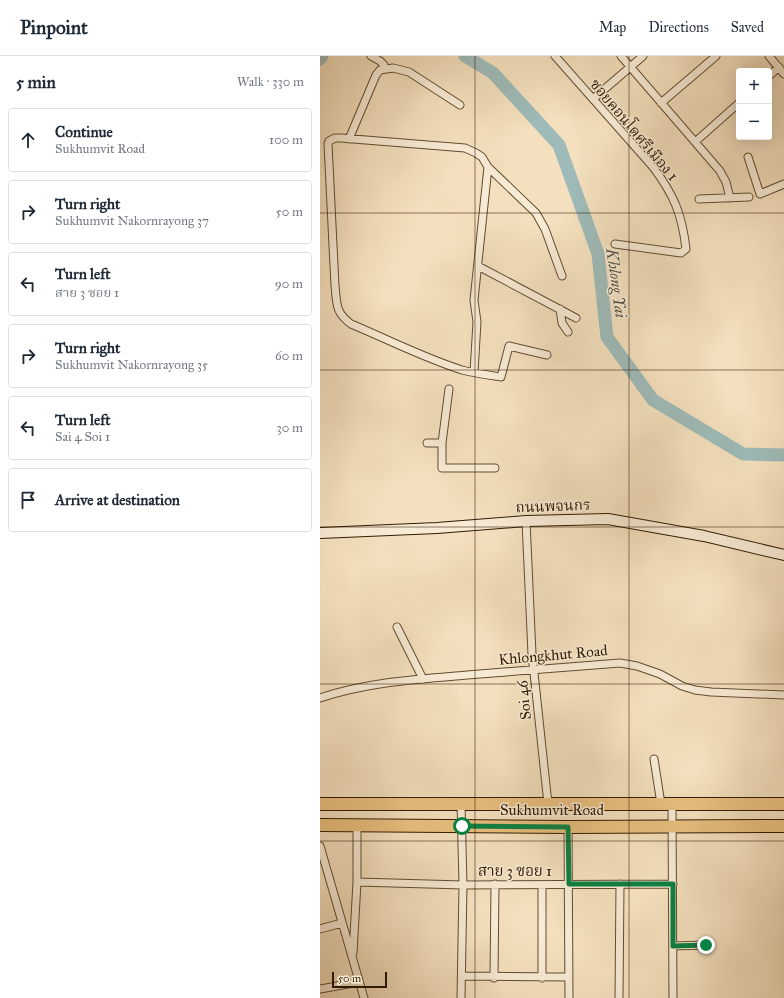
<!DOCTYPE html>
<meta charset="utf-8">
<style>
:root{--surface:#fff;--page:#f2f2f3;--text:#1f2937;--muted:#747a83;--line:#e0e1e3}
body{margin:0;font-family:"IM FELL Great Primer","Noto Serif Thai",serif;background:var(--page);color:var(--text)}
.controls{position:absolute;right:12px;top:12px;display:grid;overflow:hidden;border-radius:4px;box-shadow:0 4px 16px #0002}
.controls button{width:36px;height:36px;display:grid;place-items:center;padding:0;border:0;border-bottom:1px solid var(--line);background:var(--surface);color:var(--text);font:20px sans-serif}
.scale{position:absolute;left:12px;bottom:10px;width:55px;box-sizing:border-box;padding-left:4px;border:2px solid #311b00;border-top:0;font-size:11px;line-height:14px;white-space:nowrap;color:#311b00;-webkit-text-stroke:3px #f8ebd5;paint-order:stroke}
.stop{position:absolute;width:12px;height:12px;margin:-9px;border:3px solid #0b8043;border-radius:50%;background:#fff}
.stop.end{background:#0b8043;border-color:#fff;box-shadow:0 1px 4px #0008}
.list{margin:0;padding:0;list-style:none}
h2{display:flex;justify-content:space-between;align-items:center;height:52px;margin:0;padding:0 16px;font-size:17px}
h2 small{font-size:13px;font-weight:400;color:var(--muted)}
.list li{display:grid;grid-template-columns:26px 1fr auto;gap:12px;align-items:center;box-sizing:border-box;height:64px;margin:0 8px 8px;padding:0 8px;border:1px solid var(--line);border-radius:4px}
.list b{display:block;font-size:15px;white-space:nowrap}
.list p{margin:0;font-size:13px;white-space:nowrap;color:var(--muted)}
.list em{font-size:13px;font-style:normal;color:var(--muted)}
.icon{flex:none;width:22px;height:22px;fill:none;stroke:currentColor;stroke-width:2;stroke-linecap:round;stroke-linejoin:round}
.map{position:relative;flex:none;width:464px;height:942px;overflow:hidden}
header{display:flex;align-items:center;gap:24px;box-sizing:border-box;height:56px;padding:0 20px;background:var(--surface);border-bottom:1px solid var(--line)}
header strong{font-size:19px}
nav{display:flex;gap:22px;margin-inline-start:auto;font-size:14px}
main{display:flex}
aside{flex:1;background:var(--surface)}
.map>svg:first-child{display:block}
</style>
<header>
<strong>Pinpoint</strong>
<nav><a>Map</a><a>Directions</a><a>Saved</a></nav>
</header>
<main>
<aside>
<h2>5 min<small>Walk · 330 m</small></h2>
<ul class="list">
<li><svg class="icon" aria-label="ahead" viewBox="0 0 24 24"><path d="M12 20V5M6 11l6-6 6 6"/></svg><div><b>Continue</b><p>Sukhumvit Road</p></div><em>100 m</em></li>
<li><svg class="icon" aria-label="right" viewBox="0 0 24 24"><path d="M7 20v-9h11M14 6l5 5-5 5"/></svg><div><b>Turn right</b><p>Sukhumvit Nakornrayong 37</p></div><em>50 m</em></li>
<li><svg class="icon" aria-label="left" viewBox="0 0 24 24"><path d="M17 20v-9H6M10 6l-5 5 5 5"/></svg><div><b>Turn left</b><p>สาย 3 ซอย 1</p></div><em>90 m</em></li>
<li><svg class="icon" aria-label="right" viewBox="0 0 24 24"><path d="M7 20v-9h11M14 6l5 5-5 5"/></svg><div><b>Turn right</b><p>Sukhumvit Nakornrayong 35</p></div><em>60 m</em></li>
<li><svg class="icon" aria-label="left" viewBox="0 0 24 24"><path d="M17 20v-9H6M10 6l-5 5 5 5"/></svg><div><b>Turn left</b><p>Sai 4 Soi 1</p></div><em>30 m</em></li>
<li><svg class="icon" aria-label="arrive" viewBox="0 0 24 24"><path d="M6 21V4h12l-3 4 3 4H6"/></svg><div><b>Arrive at destination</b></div></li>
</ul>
</aside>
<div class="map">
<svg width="464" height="942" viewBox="0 0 464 942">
<rect width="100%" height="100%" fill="#f4e0be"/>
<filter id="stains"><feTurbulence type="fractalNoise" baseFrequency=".005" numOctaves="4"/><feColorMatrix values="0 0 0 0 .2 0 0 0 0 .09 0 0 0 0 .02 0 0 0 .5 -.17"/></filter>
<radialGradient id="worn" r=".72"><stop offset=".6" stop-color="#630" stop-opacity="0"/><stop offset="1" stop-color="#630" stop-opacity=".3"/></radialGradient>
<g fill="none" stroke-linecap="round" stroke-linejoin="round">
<path stroke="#9ebbb9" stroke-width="13" d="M145,0l28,17 66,72 39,109 9,83 46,63 90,54 41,1
M0,3l2,-3"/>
<g stroke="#624c30" stroke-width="9">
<path id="street" d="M51,0l9,5 4,4 -1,4
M235,0l98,111c21,28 29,47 33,82l-5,4 -66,-9
M301,0l99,115 6,11 4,16
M449,0l15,18
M449,20l10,-9
M273,43l50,-43
M341,47l55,-47
M29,83l27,-64 4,-5 13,-2 16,4 51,33
M375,86l44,-39
M428,101l12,37 24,-10
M379,143l50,-2
M158,210l98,52
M240,253l2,14 6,9
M227,299l-38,-9 -8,31c-13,-2 -27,-4 -39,-7 -38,-12 -75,-31 -111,-46 -16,-12 -14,-20 -16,-38l-7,-142 1,-3 6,-3h6l124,10 11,5 6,4 6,10 48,46 9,16 17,47
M154,316l3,-50 -3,-22 14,-133
M129,333l-7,54v25h53
M107,387h15
M206,465l6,133 16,150
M77,571l26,52
M0,642c48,-16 98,-19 147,-23 51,-4 102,-8 153,-12l17,3 23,8 22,12 13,4 16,2 73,3
M334,703l7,45
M352,748l1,194
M248,771l1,171
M0,790l44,152
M37,826l106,3 210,-1
M0,873l22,-6
M353,890l33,-1
M33,897l4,-71v-56
M142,920l107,1
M174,922l1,-94
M222,922v-93
M0,933l39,-7
M141,942l2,-113 -2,-81
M299,942l1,-114"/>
</g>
<g stroke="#311b00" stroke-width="12">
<path id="secondary" d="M0,477l117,-5 89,-7 82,-2 96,17 80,19"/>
</g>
<g stroke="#311b00" stroke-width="14">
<path id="primary" d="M0,748h464
M0,769l248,2 216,-1"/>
</g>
<use href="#street" stroke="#f8ebd5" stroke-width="7"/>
<use href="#secondary" stroke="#f8ebd5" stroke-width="10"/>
<use href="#primary" stroke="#eac07f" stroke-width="12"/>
</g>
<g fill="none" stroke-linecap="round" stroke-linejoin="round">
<path stroke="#0b8043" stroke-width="5" d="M142,770l106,1 1,57h104v62l33,-1"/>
</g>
<path fill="none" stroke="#311b00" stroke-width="1" stroke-opacity="0.55" d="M155,0v942M309,0v942M0,157h464M0,314h464M0,471h464M0,628h464M0,785h464"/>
<g text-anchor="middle" stroke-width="3" stroke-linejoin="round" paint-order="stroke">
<g font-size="15" fill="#311b00" stroke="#f8ebd5">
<text transform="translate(314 74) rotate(50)" y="5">ซอยคอนโดศรีเมือง 1</text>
<text transform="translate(233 450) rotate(-2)" y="5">ถนนพจนกร</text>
<text transform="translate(233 599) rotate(-5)" y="5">Khlongkhut Road</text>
<text transform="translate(204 644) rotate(-96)" y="5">Soi 46</text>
<text x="232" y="759">Sukhumvit Road</text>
<text x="195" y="820">สาย 3 ซอย 1</text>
</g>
<g font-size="16" font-style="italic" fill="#575341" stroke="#f8ebd5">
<text transform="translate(297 227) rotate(82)" y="6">Khlong Yai</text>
</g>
</g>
<rect width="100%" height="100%" filter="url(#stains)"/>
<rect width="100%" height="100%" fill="url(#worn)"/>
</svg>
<div class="controls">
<button>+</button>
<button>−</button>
</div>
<div class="scale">50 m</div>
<div class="stop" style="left:142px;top:770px"></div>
<div class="stop end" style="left:386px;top:889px"></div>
</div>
</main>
